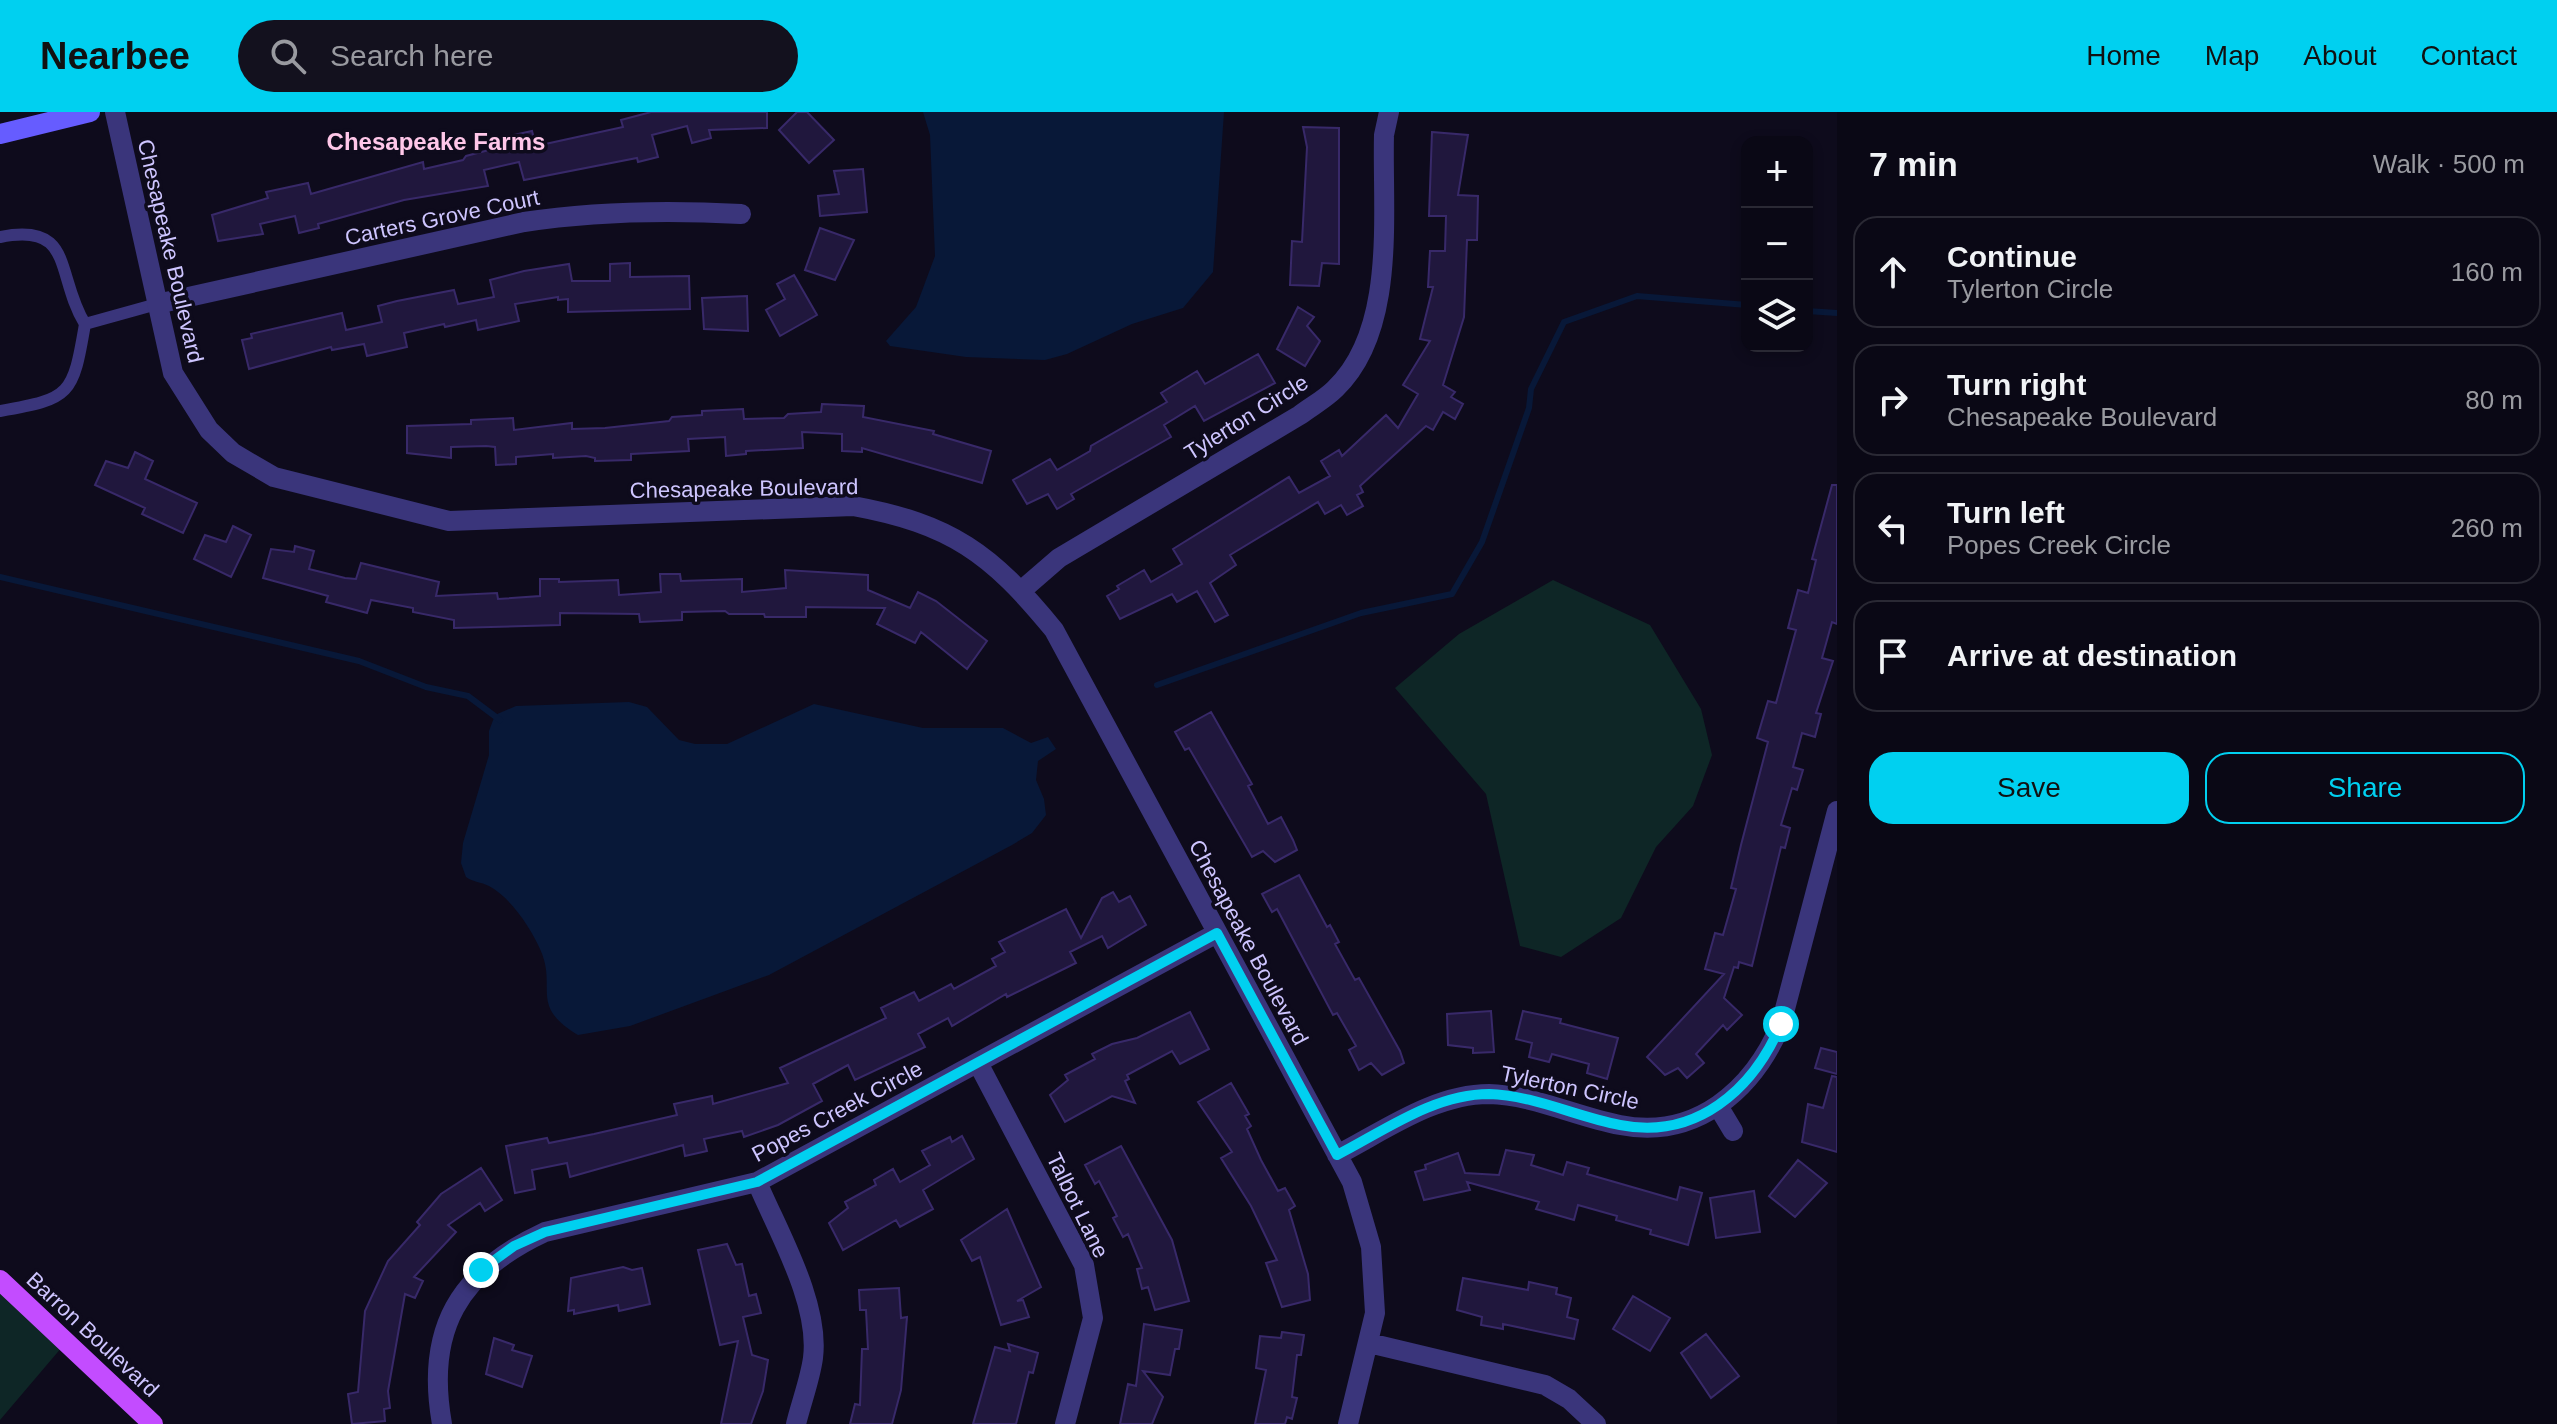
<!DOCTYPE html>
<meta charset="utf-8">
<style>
:root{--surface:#0a0815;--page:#13111e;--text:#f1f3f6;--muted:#999aa0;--line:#2a2934;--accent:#00d0f0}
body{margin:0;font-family:Arial,sans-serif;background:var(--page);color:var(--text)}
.controls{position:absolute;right:24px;top:24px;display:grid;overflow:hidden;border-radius:16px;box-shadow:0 4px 12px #0003}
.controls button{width:72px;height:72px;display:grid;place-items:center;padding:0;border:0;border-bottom:2px solid var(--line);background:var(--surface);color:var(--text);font:40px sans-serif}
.stop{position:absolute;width:24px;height:24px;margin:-18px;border:6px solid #00d0f0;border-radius:50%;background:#fff}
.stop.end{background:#00d0f0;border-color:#fff;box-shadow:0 2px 8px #0008}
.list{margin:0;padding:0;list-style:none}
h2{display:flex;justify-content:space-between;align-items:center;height:104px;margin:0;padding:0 32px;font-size:34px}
h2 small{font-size:26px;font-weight:400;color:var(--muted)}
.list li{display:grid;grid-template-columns:52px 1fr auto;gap:24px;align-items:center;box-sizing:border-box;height:112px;margin:0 16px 16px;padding:0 16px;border:2px solid var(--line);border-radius:24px}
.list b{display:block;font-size:30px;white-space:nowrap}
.list p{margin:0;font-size:26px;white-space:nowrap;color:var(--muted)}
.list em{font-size:26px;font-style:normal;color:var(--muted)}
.actions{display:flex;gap:16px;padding:24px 32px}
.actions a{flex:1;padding:18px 0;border:2px solid var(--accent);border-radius:24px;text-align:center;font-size:28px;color:var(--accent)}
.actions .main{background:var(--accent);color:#111}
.icon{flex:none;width:44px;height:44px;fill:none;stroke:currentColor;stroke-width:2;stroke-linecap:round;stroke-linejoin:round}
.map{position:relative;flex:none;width:1837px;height:1312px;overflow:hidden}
header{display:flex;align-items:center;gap:48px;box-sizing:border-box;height:112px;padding:0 40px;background:var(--accent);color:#111}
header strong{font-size:38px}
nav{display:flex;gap:44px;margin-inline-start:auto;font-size:28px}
.search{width:560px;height:72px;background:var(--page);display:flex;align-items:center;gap:20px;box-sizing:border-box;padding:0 28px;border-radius:44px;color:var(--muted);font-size:30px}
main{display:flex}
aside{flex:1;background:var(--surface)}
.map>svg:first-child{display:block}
</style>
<header>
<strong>Nearbee</strong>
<div class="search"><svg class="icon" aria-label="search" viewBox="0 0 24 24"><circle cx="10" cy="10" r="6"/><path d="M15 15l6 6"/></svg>Search here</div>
<nav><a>Home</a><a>Map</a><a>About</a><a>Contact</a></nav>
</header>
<main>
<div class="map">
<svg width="1837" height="1312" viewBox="0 0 1837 1312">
<rect width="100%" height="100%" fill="#0e0b1c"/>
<path fill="#0e2626" d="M1553,468l97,45 51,84 11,46 -19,51 -37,41 -35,71 -60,39 -41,-11 -34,-152 -91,-106 64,-54z
M0,1165l68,63 -68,80z"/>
<path fill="#081838" d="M923,0h301l-11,160 -30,36 -51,16 -65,30 -22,6 -79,-3 -76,-11 -4,-5 30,-34 19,-51 -5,-121z
M629,590l18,5 32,33 16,4h32l87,-40 109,24h80l28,15 17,-6 8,12 -18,12 -2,19 8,19 2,16 -14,18 -20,12 -243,130 -139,51 -52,9c-50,-30 -20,-47 -38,-86 -9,-21 -30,-52 -51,-63 -8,-4 -16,-4 -23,-9l-5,-14 2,-20 26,-88v-24l6,-16 21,-9z"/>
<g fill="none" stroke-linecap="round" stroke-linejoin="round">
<path stroke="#081838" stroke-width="6" d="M1807,199l30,2
M0,465l359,84 67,26 42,9 32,24
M1157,573l204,-72 91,-19 30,-52 47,-134 2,-19 33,-67 73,-26 110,9"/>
</g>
<path fill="#20173d" stroke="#382969" stroke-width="2" d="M651,0h116v16l-58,2 2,8 -19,5 -5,-17 -35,9 6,22 -20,5 -1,-4 -113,22 -5,-18 -35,8 4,16 -84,14 -86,24 1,4 -20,5 -4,-17 -35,8 3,10 -45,7 -6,-26 56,-17 -2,-6 42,-9 3,11 112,-32 1,7 39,-9 3,-4 27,-7 -2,-9 41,-9 4,15 87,-19 -2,-7z
M797,0h10l27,28 -25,23 -30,-33z
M1303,15l36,1v136l-17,-1 -3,23 -29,-1 2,-44 10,1 5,-95z
M1432,20l36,3 -10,60 20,1 -1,44h-10l-3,77 -21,68 12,7 -4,5 12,7 -8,15 -12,-7 -10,18 -7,-4 -66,60 3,6 -6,3 6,11 -16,9 -6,-10 -16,9 -7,-12 -88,53 6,10 -26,18 18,32 -13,7 -18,-31 -20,11 -5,-8 -52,25 -13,-23 12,-7 -2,-3 27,-16 7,12 31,-18 -9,-15 116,-72 10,16 31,-17 -9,-15 18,-11 3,6 44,-41 12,13 20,-34 -15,-9 27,-44 -10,-2 13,-52h-5l2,-36h15l1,-35h-17z
M863,57l4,43 -47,4 -2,-20 21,-2 -5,-23z
M820,116l34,12 -19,40 -30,-10z
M630,151v14l59,-1 1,33 -122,3v-13l-10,1v-3l-43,7 4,17 -41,9 -2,-10 -31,7 -1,-3 -40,9 3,14 -40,9 -3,-12 -32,6 -1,-3 -82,22 -7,-29 10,-2 -1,-4 91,-21 4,17 36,-8 -4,-16 19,-5 57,-11 4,14 36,-7 -4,-17 34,-9 45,-7 3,17h38v-17z
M794,163l23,40 -37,21 -14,-26 19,-11 -8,-15z
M747,184l1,35 -44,-2 -2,-31z
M1298,195l16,10 -7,9 13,15 -15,25 -28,-17z
M1258,242l17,29 -71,38 -9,-15 -31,19 7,12 -100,57 3,5 -17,10 -9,-15 -21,10 -14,-24 37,-21 7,11 33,-19 1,-5 76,-44 -6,-9 36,-22 8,13z
M822,292l42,2 -1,11 71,14 -1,3 58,17 -9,32 -120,-35v4l-20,-1v-17l-40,-2 1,16 -57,3v3l-20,2 -1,-19 -37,2 1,12 -58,3v6l-36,1v-3l-9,-2 -33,2v-4l-37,3v7l-20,1 -1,-18 -9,-1 -35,1v11l-44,-5v-27l64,-2v-4l42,-2 1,12 58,-7v6l33,-1 64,-7 3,-4 30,-2v-4l41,-2 1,10 40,-1 4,-4 33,-2z
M135,340l18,9 -8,18 52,24 -14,30 -41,-19 3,-6 -50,-23 11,-24 22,7z
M1832,373h5v139l-5,-2 -10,36 11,3 -17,52 5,1 -6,23 -13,-4 -9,34 10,3 -6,20 -5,-2 -11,37 9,3 -5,20 -4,-1 -29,119 -13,-4 -1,6 -4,-1 -10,31 18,17 -15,15 -4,-5 -27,29 8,9 -17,15 -9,-10 -13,7 -18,-18 77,-83 -19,-5 10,-36 8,2 13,-46 -5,-1 10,-43 27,-103 -11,-4 11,-37 8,2 20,-73 -8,-2 10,-38 10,3 8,-33 -4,-1z
M233,414l18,9 -20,42 -37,-18 11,-24 21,7z
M295,434l19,5 -5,18 36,9 11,1 5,-16 78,19 -3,14 61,-3 1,6 42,-3v-17h19v3l59,-2 1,15 42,-3 -1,-18h20l1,7 61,-2v13l44,-4 -1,-18 83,5v15l42,18 8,-16 18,9 51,40 -20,28 -46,-37 -6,11 -38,-19 8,-16 -79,-1v10h-41l-1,-3h-35l-4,-3 -43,1v8l-42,2 -1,-8 -79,-1v12l-106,3v-8l-41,-8v-4l-42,-8 -4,13 -41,-11 2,-6 -65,-18 8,-29 23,3z
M1211,600l41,72 -4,2 20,38 13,-7 12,23 4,10 -22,12 -12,-11 -11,6 -63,-109 -4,2 -10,-18z
M1299,763l28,52 3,-2 9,17 -4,2 20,36 4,-2 41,73 4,12 -22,12 -11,-12 -12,7 -10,-20 7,-4 -19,-33 -4,2 -56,-106 -5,3 -10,-18z
M1113,780l6,10 11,-6 16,29 -38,23 -6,-12 -32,16 6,11 -69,34 -1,-3 -54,32 -4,-8 -30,16 7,13 -70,33 -7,-15 -35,19 9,17 -44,24 -34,12 -2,-6 -38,8 3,12 -22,5 -2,-11 -113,32 -3,-14 -35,7 3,19 -20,4 -9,-47 41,-8 2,5 45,-9 83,-19 -3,-11 38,-8 1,8 75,-21 -8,-15 106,-50 -5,-10 33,-16 5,9 32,-17 3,5 42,-23 -4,-7 13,-7 -6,-10 67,-33 15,29 21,-40z
M1491,899l3,41 -21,1v-5l-25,-3 -1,-31z
M1523,899l38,8 -1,4 58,15 -11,41 -20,-6 2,-9 -37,-10 -3,8 -20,-5 3,-14 -16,-4z
M1190,900l19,37 -29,15 -8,-13 -45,24 2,4 -4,2 10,22 -23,-7 -47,26 -15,-27 18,-15 -3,-5 30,-16 -3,-5 20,-10 25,-6z
M1821,936l16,4v22l-22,-6z
M1832,964l5,1v75l-35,-10 6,-38 15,4z
M1231,971l18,31 -4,2 6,10 -4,3 14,31 17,31 7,-3 10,18 -6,4 19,64 2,26 -28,7 -16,-44 11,-3 -26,-54 -30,-48 11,-6 -34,-50z
M962,1024l12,23 -51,31 10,19 -33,18 -4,-7 -53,30 -14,-27 19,-15 -3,-6 31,-17 -2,-5 19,-11 7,13 30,-17 -8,-14 28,-14 2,5z
M1121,1034l51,94 17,61 -34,9 -7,-23 -6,2 -5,-20 5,-1 -14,-34 -5,3 -10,-19 4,-2 -18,-35 -4,3 -10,-19z
M1506,1038l28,5 -3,10 32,10 4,-13 22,6 -2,6 90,26 3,-13 22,6 -14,52 -38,-11 1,-4 -35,-10 1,-4 -39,-11 -4,15 -38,-11 3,-7 -72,-20 3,8 -46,10 -9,-28 11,-3 -1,-4 33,-12 7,20 34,2z
M1798,1048l29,23 -32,34 -26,-21z
M481,1056l21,32 -17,11 -5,-8 -32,22 8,7 -42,45 9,4 -8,17 -10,-4 -17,97 2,17 -6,1 1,12 -33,3 -4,-30 10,-2 7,-81 23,-50 32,-36 -3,-3 24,-28z
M1754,1079l6,41 -44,6 -6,-40z
M1007,1097l34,78 -24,14 6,-1 6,17 -28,8 -21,-68 -8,4 -11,-21z
M727,1132l9,21 6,-1 7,32 7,-2 5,19 -18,4 9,38 16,5 -5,31 -12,33h-30l17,-83 -18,4 -22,-95z
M623,1155l9,3 10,-2 8,36 -31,7 -1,-6 -44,9v-4l-6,1 3,-33z
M1463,1166l65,12 1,-8 28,6 -1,6 15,4 -4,19 11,3 -4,19 -71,-15v5l-22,-4 1,-8 -25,-7z
M899,1176l2,30 6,-1 -6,73 -9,34h-42l5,-20 5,1 2,-56h6l-2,-39h-6l-1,-20z
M1633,1184l37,22 -20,33 -37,-22z
M1144,1212l38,6 -3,19h-4l-5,26 -27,-4 20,26 -11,27h-32l8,-40 8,2z
M1282,1220l22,3 -3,20h-4l-5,42 5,1 -5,21 -5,-2 -2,7h-30l11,-54 -10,-2 4,-32 21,2z
M1706,1222l33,42 -28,22 -30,-45z
M494,1226l20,7 -2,5 20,6 -10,31 -36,-13z
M1008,1232l30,9 -5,20 -4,-1 -13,52h-43l22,-77 15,4z"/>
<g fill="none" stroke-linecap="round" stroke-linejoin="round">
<path stroke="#3a357b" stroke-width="12" d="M0,125c75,-15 55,38 85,87
M0,299c71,-12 73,-16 85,-87l72,-20"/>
<path stroke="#3a357b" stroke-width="20" d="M115,0l58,261 36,57 24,23 41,24 175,44 404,-15c98,18 138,47 201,124l298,552 19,65 4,66 -27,111
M157,192l367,-82c72,-11 144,-12 217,-8
M1021,479l38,-33 241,-143c12,-9 25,-16 35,-26 62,-59 47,-175 49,-254l5,-23
M978,951l106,202 9,53 -28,106
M1718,994l15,25
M1337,1043c47,-24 97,-61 152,-61 44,1 88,23 131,31 76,15 133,-35 161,-101l56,-213
M757,1070c21,50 63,121 56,176 -3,22 -12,45 -17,66
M1369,1231l176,42 24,14 27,25
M442,1312c-17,-95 17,-152 103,-192l212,-50 460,-249"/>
<path stroke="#665cff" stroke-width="20" d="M0,22l90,-22"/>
<path stroke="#c34cff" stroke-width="20" d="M0,1168l153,144"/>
</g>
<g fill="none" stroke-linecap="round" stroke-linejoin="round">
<path stroke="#00d0f0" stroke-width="10" d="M481,1158l33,-24 31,-14 212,-50 460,-249 120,222c47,-24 97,-61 152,-61 44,1 88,23 131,31 76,15 133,-35 161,-101"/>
</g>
<g text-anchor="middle" stroke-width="7" stroke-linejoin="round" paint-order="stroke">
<g font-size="22" fill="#cec5ff" stroke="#0e0b1c">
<text transform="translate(442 105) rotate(-12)" y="8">Carters Grove Court</text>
<text transform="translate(171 139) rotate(77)" y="8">Chesapeake Boulevard</text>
<text transform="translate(1246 305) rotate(-32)" y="8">Tylerton Circle</text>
<text transform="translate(744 376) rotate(-1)" y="8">Chesapeake Boulevard</text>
<text transform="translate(1249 830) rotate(62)" y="8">Chesapeake Boulevard</text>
<text transform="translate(1570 975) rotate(12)" y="8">Tylerton Circle</text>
<text transform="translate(837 999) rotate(-28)" y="8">Popes Creek Circle</text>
<text transform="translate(1078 1093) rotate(64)" y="8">Talbot Lane</text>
<text transform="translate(93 1222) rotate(43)" y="8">Barron Boulevard</text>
</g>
<g font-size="24" font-weight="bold" fill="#ffc7e9" stroke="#0e0b1c">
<text x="436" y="38">Chesapeake Farms</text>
</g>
</g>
</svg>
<div class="controls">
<button>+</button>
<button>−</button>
<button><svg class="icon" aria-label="layers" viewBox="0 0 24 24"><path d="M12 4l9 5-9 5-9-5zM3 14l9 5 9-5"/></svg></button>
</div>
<div class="stop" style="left:1781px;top:912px"></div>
<div class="stop end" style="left:481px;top:1158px"></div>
</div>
<aside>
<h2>7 min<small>Walk · 500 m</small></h2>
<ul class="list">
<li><svg class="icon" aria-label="ahead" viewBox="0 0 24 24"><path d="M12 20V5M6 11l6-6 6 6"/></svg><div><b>Continue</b><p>Tylerton Circle</p></div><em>160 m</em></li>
<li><svg class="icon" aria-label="right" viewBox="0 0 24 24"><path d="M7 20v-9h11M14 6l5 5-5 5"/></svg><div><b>Turn right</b><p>Chesapeake Boulevard</p></div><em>80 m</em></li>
<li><svg class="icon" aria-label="left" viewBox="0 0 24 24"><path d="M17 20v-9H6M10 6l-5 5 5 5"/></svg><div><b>Turn left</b><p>Popes Creek Circle</p></div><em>260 m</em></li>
<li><svg class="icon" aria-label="arrive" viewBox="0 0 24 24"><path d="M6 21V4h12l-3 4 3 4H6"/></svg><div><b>Arrive at destination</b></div></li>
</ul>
<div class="actions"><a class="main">Save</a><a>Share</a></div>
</aside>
</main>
